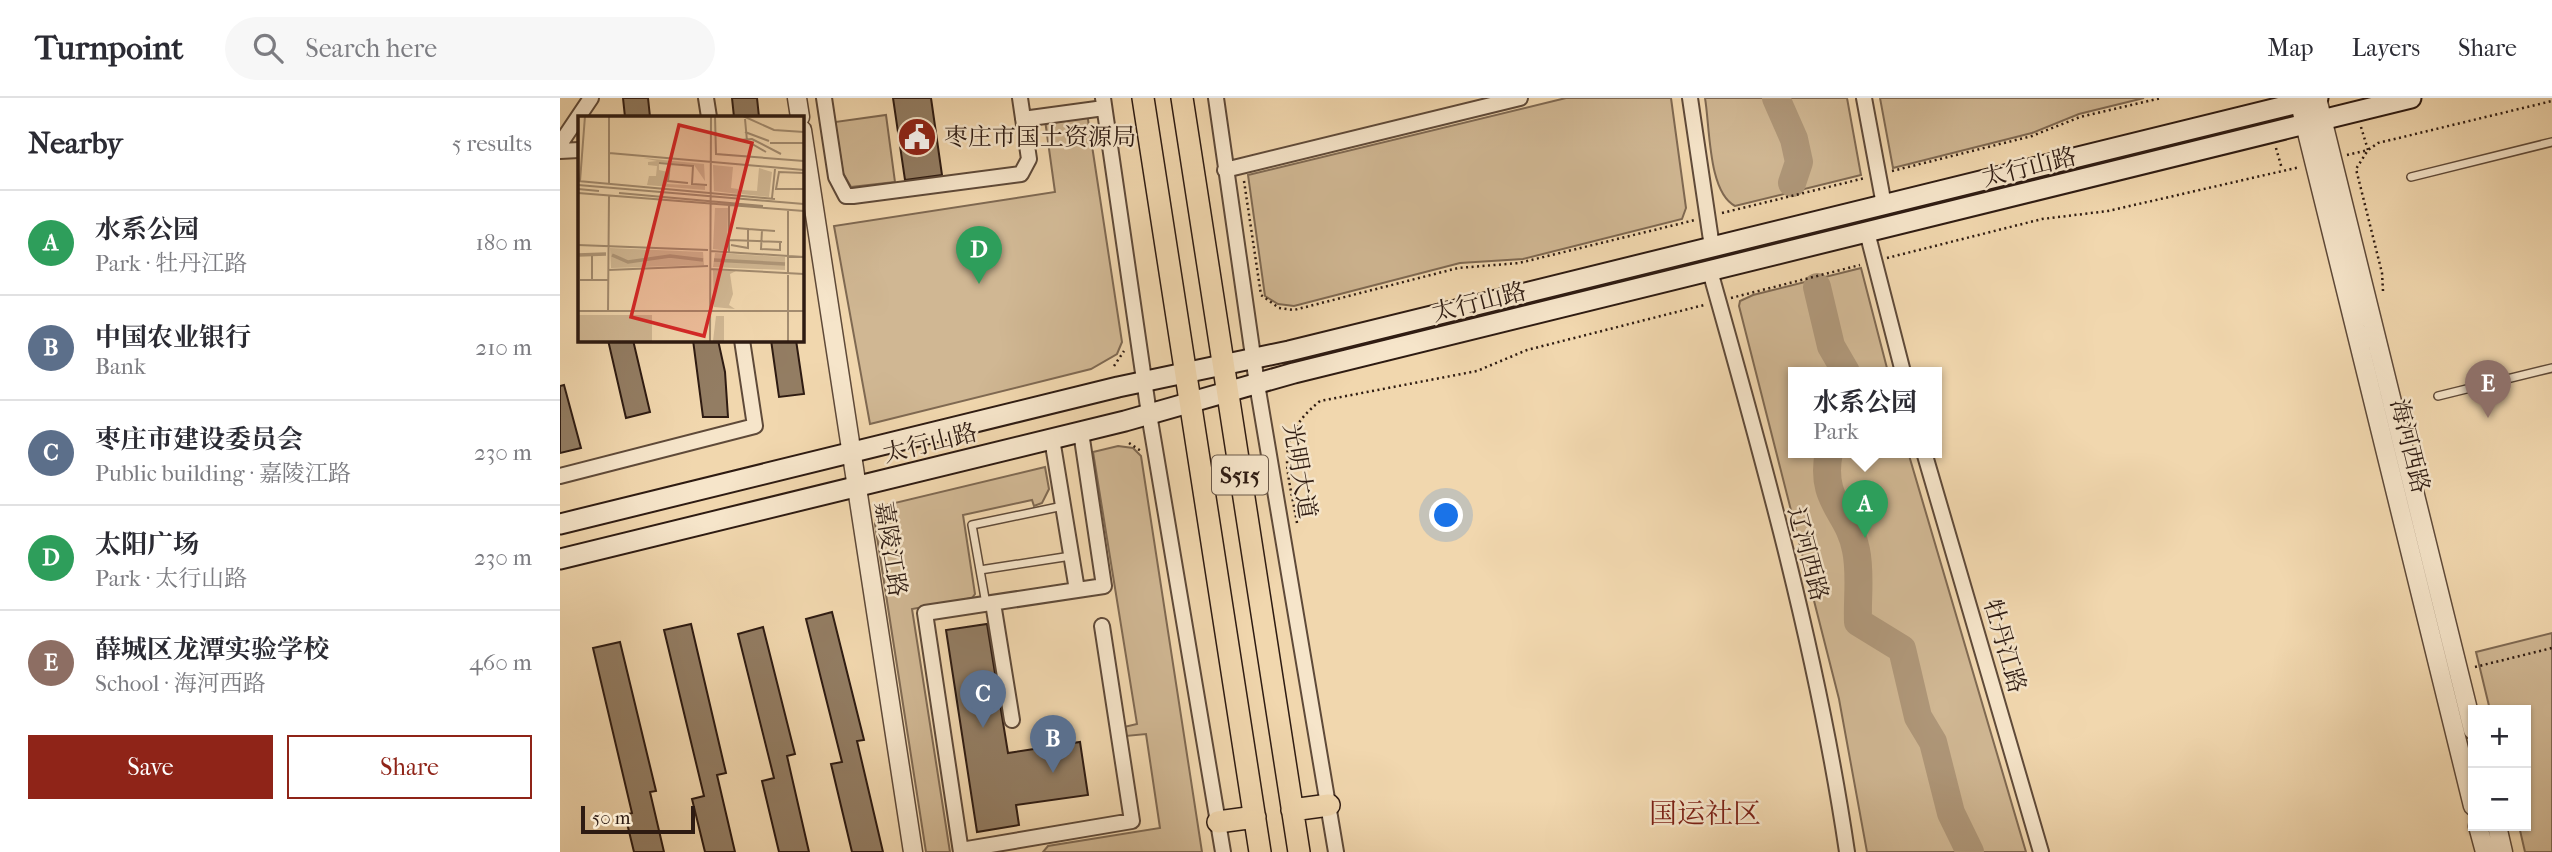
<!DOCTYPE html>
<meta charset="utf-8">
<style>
:root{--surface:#fff;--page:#f7f7f7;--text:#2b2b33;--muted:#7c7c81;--line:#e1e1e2;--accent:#8f2418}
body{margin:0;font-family:"IM FELL French Canon","Noto Serif SC",serif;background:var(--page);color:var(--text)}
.controls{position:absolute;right:21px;bottom:21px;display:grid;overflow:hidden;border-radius:0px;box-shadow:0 2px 5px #0004}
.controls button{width:63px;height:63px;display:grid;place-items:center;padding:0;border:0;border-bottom:2px solid var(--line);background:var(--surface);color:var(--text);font:35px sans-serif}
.scale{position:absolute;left:21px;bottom:18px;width:114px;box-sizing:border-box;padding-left:7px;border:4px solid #2e1b12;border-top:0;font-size:19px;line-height:24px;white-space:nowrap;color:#2e1b12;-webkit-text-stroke:5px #f6e5ca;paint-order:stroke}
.you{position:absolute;left:887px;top:418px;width:24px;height:24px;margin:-18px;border:5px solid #fff;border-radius:50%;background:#1a73e8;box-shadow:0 0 0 10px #1a73e833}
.badge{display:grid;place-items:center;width:46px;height:46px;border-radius:50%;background:var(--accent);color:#fff;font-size:23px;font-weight:700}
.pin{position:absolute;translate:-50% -58px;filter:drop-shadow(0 2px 4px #0008)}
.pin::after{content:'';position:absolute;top:37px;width:24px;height:21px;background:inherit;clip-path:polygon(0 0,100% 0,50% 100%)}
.popup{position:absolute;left:1228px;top:269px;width:154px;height:91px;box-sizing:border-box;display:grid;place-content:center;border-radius:0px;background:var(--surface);filter:drop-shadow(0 2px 5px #0005);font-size:23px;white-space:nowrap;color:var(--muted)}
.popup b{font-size:26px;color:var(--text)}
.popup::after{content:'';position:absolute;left:50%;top:100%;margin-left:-14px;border:14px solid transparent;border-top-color:var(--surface)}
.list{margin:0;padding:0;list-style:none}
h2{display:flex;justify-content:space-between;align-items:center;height:91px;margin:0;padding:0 28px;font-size:30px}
h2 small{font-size:23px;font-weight:400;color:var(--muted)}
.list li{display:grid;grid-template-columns:46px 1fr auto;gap:21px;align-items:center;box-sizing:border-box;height:105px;padding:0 28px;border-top:2px solid var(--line)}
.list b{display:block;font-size:26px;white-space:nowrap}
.list p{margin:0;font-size:23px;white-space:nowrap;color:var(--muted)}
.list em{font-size:23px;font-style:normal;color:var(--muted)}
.actions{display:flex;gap:14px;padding:21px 28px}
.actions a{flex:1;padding:16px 0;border:2px solid var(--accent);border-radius:0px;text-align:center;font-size:24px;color:var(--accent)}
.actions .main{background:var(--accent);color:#fff}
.icon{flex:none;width:38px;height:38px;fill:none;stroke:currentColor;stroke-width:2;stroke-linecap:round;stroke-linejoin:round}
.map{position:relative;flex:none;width:1992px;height:754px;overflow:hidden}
header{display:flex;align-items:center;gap:42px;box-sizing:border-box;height:98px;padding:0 35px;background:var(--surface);border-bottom:2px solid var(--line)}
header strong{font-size:33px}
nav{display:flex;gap:38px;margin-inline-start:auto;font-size:24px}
.search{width:490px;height:63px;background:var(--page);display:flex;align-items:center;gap:18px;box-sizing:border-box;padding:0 24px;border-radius:38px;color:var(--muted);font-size:26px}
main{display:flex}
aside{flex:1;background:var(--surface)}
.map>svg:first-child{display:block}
</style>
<header>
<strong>Turnpoint</strong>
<div class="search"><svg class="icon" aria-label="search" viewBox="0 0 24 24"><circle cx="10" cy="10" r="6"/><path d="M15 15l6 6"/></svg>Search here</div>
<nav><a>Map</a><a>Layers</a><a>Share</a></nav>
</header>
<main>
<aside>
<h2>Nearby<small>5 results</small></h2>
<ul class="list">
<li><span class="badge" style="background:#2e9e5b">A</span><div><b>水系公园</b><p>Park · 牡丹江路</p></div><em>180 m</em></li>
<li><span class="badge" style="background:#5c6f8a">B</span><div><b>中国农业银行</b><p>Bank</p></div><em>210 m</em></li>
<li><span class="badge" style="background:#5c6f8a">C</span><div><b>枣庄市建设委员会</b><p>Public building · 嘉陵江路</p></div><em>230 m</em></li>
<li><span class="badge" style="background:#2e9e5b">D</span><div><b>太阳广场</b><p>Park · 太行山路</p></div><em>230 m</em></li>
<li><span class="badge" style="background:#8d6e63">E</span><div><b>薛城区龙潭实验学校</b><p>School · 海河西路</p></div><em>460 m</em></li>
</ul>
<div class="actions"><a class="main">Save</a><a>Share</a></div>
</aside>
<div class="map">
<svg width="1992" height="754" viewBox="0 0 1992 754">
<rect width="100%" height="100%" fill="#f1d7ae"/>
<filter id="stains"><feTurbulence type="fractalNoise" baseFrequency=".00286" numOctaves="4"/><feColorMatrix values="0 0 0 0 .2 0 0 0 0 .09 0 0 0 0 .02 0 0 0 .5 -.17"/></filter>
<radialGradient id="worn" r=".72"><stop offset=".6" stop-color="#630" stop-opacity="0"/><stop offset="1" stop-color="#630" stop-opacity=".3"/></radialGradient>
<path fill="#d0b793" stroke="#7f6952" stroke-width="2" d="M1006,0h105l15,110 -4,11 -159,40 -63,4 -166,43 -16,-2 -13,-8 -17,-121z
M1145,0h142l14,77 -126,31c-27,-14 -25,-79 -30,-108z
M1320,0h264l-65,16 -47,19 -139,35z
M527,15l35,229 -5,12 -26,15 -221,55 -36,-198 221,-34 -10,-72z
M326,17l9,67 -44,5 -8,-14 -8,-51z
M1301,170l27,104h-95v80h115l118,400h-159l-28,-153 -100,-393 1,-5 13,-6z
M558,348l15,2 8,8 61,396h-159l5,-6 112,-18 -14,-94 -20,2 -2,-9 13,-3 -44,-272z
M485,369l4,22 -7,14 -8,3 -2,-6 -69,15 12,79 -3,4 -60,11 38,243h-24l-51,-328 7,-18z
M1992,535v219h-27l-6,-26h7v-116h-36l-14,-58z"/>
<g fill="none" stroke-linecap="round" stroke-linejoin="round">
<path stroke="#af9779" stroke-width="28" d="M1216,0l18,41 5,23 -7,21
M1257,189l14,59 15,26
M1269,354c-10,50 20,59 27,98 5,23 1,49 2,72l44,27 16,68 15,25 18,71 19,39"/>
</g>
<path fill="#937d63" stroke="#2e1b12" stroke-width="2" d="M63,0h25l2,19h-25z
M172,0h25l2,19h-25z
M333,0h38l11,77 -37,5z
M48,242h25l17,72 -24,6z
M133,242h25l7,32 3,45h-25z
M211,242h25l8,54 -25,3z
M4,287l17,63 -21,5v-67z
M272,514l32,128 -7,1 26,111h-31l-21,-88 11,-2 -36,-143z
M131,526l35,149 -9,2 18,77h-30l-13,-53 12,-3 -40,-166z
M427,526l21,129 72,-11 8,53 -72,10 3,20 -42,7 -31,-202z
M203,529l32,127 -8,2 22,96h-30l-17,-71 12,-3 -36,-144z
M60,544l36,149 -6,1 14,60h-30l-9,-37 7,-2 -39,-165z"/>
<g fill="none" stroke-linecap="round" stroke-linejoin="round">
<g stroke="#5f4a39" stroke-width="10">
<path id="service" d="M1851,79l141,-35
M1878,298l114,-28
M420,472l91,-14
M426,506l-14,-79 91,-19"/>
</g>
<g stroke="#5f4a39" stroke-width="18">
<path id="minor" d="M146,0l3,19
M264,0l12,79 10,19h7l168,-22 8,-15 -9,-61
M543,0l46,316 74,438
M656,0l41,286 79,468
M1130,0l22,149
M1304,0l20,107
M463,21l81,-11
M0,46l31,-46
M0,53l19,-1
M665,72l295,-72
M1307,134l36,140
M1150,173c54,191 108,384 137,581
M492,341l25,151
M1364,354l117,400
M0,378l195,-50 -13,-86
M433,505l19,117
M401,752l171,-29 -30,-195
M401,754l-36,-239 179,-27 -23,-154"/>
</g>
<g stroke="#5f4a39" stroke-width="21">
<path id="tertiary" d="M237,0l3,19
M1757,0l156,632
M1742,14l171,694
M242,32l111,722
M1918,728l7,26
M1937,728l6,26"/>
</g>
<g stroke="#2e1b12" stroke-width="23">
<path id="secondary" d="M0,426l558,-137 171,-36 1029,-253
M0,461l565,-138 169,-48 1117,-275"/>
</g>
<g stroke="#2e1b12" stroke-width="24">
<path id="primary" d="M583,0l117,754
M622,0l117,754
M732,712l37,-5
M658,724l37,-5"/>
</g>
<path stroke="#2e1b12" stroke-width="2.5" stroke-dasharray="2 3.5" stroke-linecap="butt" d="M1801,29l7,23
M1716,50l6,21
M1787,57l21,-5
M1332,73l140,-35 48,-19 81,-19
M684,83l17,114 18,13 15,2 164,-42 61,-5 176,-43
M1162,115l143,-35
M1327,160l155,-39 66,-8 192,-44
M1823,193l-1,-18 -26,-104 12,-19 10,-7 174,-42
M1171,200l129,-33
M554,268l10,-15
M569,345l12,8
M737,425c-9,-54 -25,-83 23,-122l157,-30 50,-21 177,-45
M1915,569l77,-19"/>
<use href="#service" stroke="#f6e5ca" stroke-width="7"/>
<use href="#minor" stroke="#f6e5ca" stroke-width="14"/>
<use href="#tertiary" stroke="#f6e5ca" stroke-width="18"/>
<use href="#secondary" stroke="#f6e5ca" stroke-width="19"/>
<use href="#primary" stroke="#f1d7ae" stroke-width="21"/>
</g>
<defs>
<g id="civic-disc" transform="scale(2.0125)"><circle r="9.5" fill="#8f2418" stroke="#f6e5ca"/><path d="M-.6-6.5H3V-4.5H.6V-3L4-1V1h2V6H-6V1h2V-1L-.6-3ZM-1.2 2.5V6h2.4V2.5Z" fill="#fff"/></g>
</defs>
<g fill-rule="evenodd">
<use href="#civic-disc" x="357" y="39"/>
</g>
<g text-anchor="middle" stroke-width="5" stroke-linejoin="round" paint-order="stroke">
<rect fill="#f6e5ca" stroke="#6a5849" stroke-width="2" x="652" y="357.5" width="56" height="39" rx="5"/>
<g font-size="23" font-weight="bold" fill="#2e1b12">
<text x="680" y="385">S515</text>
</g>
<g font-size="24" fill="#2e1b12" stroke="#f6e5ca" text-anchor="start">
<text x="384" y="47">枣庄市国土资源局</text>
</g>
<g font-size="24" fill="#2e1b12" stroke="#f6e5ca">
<text transform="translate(1469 69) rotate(-14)" y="8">太行山路</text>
<text transform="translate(919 204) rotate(-14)" y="8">太行山路</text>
<text transform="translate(370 345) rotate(-14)" y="8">太行山路</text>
<text transform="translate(1850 348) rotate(76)" y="8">海河西路</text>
<text transform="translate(740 373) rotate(80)" y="8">光明大道</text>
<text transform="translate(331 451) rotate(81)" y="8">嘉陵江路</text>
<text transform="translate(1248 456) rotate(75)" y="8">辽河西路</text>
<text transform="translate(1445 548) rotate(74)" y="8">牡丹江路</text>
</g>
<g font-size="28" fill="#7a1f14" stroke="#f6e5ca">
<text x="1145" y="725">国运社区</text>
</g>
</g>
<g transform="translate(18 18)">
<rect width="226" height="226" fill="#f1d7ae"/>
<path d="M65,42l61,6 1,17 -11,-16 -35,-3v8l9,2 -1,12 38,2v4l-58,-5 2,-9h7l1,-10 -9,-1v-3l9,-1zM135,49l20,2 -2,21 7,1v5l-24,-3zM181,52l13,4 -3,25 -27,-3v-4l15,1zM137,92h13l-1,43 -14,-2zM32,132l93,4 1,13 -93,3zM137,137l70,4v13l-72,-3zM135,154l23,1 -6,3 3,20 -4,11 6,4 -21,-2zM0,199h74v26h-74zM138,200h8v25h-11z" fill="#d0b793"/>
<path fill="none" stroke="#af9779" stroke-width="3.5" d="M0,139l28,-1M34,139l16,7 42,-6 33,4M136,144l71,4"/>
<path fill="none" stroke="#a38c70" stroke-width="2" d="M137,0l1,38 88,7M165,0l31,14 30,2M192,0h27M167,3l2,22 19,11M167,16l24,9M161,24l13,-1 29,15M192,27h34M31,37l195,17M81,47l34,3 -1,18 15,1M92,48l-2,17 20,2M226,57l-25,-1 -3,17h28M0,65l197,18M2,65l5,-65M31,68v-68M0,69l226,19M0,73l21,2M0,77l226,18M41,77l144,13M194,82l3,-29M158,112l39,3M184,114l-1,19 19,1v-7M151,124l53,2M0,129l130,5M153,129l17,3v-20M132,135l94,6M151,137v-47M14,140v24M132,153l94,5M30,154l100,-4M2,164h28M0,195h226M30,196l1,-117M132,225l1,-225M210,225v-130"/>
<path fill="#d62828" fill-opacity="0.15" stroke="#d62828" stroke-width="3.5" d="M101,9l73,18 -48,193 -73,-19z"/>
<rect width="226" height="226" fill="none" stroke="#2e1b12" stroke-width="3.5"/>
</g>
<rect width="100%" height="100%" filter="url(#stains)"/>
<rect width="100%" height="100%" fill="url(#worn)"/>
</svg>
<div class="controls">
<button>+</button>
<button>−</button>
</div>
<div class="scale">50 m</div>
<div class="you"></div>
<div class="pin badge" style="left:1305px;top:440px;background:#2e9e5b">A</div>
<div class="popup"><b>水系公园</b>Park</div>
<div class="pin badge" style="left:493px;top:675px;background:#5c6f8a">B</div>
<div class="pin badge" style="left:423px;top:630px;background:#5c6f8a">C</div>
<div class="pin badge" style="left:419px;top:186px;background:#2e9e5b">D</div>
<div class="pin badge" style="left:1928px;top:320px;background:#8d6e63">E</div>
</div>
</main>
